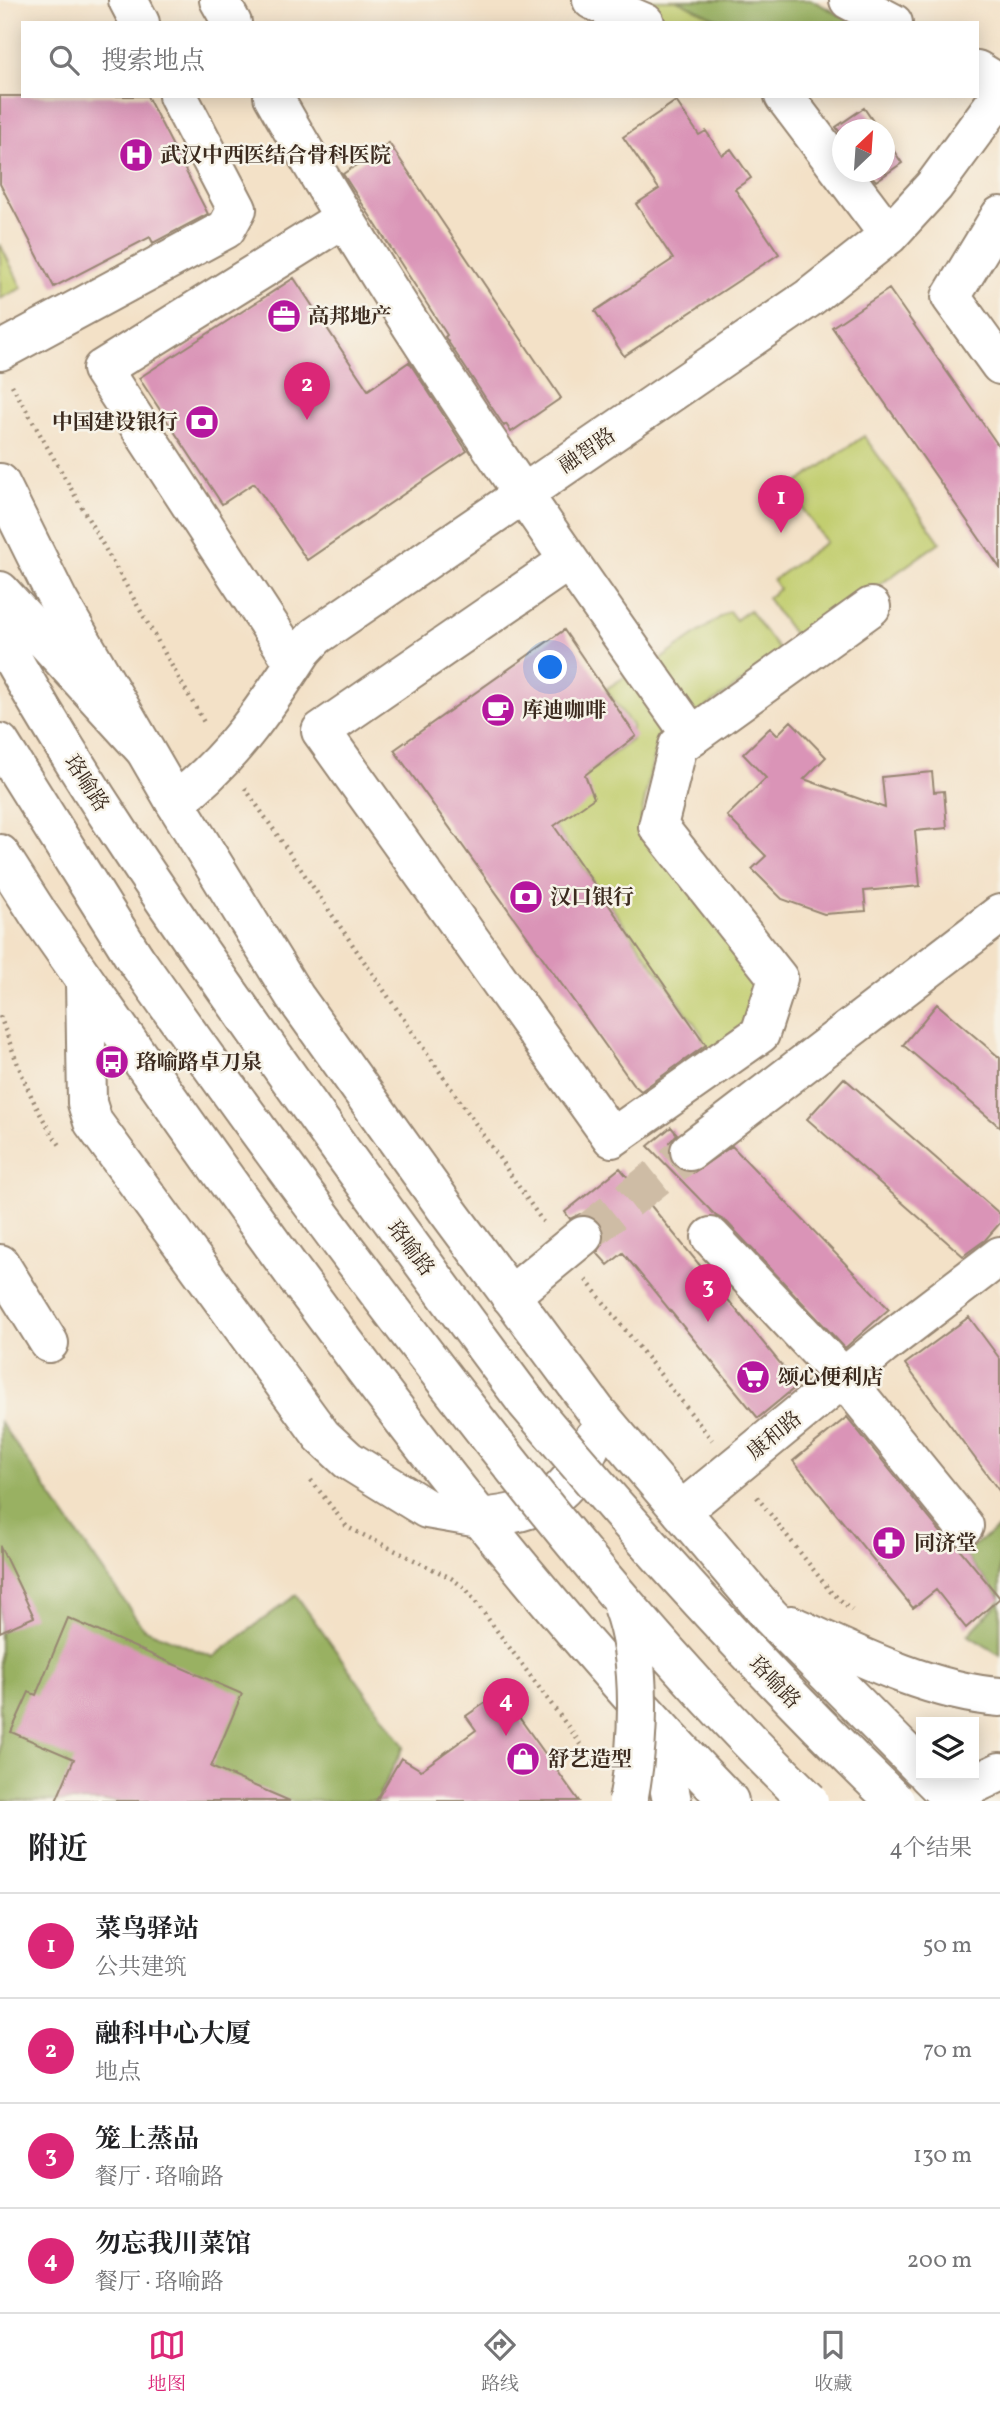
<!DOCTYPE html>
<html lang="zh">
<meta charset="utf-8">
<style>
:root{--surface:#fff;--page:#f6f6f6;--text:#202124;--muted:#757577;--line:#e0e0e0;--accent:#db2777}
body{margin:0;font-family:Vollkorn,"Noto Serif SC",serif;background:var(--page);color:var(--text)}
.controls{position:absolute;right:21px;bottom:21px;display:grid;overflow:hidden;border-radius:0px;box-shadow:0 4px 18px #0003}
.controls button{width:63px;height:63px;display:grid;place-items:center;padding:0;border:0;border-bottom:2px solid var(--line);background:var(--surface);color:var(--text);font:35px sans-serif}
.compass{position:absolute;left:832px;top:119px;width:63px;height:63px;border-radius:50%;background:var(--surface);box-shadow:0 4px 18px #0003;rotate:25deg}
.you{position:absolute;left:551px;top:668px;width:24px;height:24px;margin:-18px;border:5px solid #fff;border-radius:50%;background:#1a73e8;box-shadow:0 0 0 10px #1a73e833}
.badge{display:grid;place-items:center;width:46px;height:46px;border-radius:50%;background:var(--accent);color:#fff;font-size:23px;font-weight:700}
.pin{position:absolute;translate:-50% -58px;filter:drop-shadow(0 2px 4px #0008)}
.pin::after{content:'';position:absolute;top:37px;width:24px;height:21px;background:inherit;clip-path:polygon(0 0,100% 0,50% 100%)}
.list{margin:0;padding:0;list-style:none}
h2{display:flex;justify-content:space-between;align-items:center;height:91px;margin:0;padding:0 28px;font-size:30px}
h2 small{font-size:23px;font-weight:400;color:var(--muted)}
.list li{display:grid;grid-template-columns:46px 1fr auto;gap:21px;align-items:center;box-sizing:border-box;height:105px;padding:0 28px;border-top:2px solid var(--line)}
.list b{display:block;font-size:26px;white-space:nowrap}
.list p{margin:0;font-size:23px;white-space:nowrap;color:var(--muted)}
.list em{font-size:23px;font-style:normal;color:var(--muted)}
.icon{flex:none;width:38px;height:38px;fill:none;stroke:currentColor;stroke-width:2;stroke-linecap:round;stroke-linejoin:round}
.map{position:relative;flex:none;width:1000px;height:1801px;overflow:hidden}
.search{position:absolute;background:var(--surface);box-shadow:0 4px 18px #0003;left:21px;right:21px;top:21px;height:77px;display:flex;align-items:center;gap:18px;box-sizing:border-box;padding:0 24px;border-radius:0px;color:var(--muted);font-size:26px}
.sheet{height:511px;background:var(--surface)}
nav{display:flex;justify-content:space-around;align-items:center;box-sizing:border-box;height:98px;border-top:2px solid var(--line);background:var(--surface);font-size:19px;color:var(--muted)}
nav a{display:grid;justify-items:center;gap:4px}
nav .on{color:var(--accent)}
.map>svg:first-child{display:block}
</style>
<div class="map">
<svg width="1000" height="1801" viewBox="0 0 1000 1801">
<rect width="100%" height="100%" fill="#f7f3e8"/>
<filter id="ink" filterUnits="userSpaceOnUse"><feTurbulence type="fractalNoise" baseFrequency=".0143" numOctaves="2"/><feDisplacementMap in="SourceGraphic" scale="14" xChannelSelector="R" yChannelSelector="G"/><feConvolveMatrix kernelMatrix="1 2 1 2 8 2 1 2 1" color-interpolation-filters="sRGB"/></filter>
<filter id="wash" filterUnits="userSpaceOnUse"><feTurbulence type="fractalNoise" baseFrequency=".00686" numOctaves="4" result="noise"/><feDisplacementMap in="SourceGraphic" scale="28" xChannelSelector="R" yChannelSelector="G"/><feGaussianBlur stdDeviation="1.57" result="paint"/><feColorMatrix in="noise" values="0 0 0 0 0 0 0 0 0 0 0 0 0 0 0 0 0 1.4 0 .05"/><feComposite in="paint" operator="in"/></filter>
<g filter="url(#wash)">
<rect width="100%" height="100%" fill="#f3e1c7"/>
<path fill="#c2ce70" stroke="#7e7c47" stroke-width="2" d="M612,0h65l49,23h-62z
M0,244l22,44 -22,11z
M864,436l76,106 -141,100 -32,-44 12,-9 -6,-9 53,-38 -37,-53z
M749,610l33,44 -87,61 -38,-53 72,-51 7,9z
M634,671l29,40 -22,107 126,165 -15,44 -52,37 -6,-9 9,-9 -1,-12 -148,-208 27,-48 51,-38v-14l-26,-37z"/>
<path fill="#99b162" stroke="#6a6e40" stroke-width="2" d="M677,0h135l43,23h-129z
M0,1422l143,206 70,29 83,-62 108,151 -25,49 4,6h-383z
M1000,1527v71l-37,-45z
M1000,1601v54l-32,-20z"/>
<g id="blocks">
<path fill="#da94b7" d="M0,96h147l61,118 -55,29 -3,-6 -96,50 -54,-103z
M676,101l23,34 7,-4 16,24 9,-6 20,29 -16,11 44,65 -155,102 -29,-45 78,-52 -37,-55 23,-15 -36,-52z
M864,108l15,22h-36v7l-7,-10z
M885,138l17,25 -26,18 -8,-9h17z
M389,143l172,255 -50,34 -5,-8 -2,2 -59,-89 2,-2 -104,-161z
M294,278l74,112 41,-28 58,89 -160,109 -53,-77 -32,21 -83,-126z
M889,289l111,159v120l-168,-241z
M564,630l72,106 -51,39 9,23 -40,28 152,219 -65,46 -8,-7 -239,-334z
M791,721l35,36 -22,22 81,29 -3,-31 50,-5 2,20 10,-1 3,37 -32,3 5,55 -56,5 2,20 -42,3 -42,-15 -30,-30 14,-13 -39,-40 39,-38 -23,-24 27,-26 7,7z
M937,1004l63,54v69l-97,-82z
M844,1078l156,136v9l-15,17 -22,16 -156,-137z
M671,1127l6,7 -7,8 -2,11 5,12 9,6 11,2 39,-27 157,163 -44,39 -118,-126 -11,-6 -68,-70z
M620,1168l178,217 -40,33 -135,-165 -15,12 -11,-12 6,-9 2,-11 -6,-11 -9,-7 -10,-1 -10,5 -5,-7z
M969,1317l31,42v133l-95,-128z
M847,1417l100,123 11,7 42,51 -34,30 -30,-38 -23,18 -120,-147z
M0,1546l34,71 -34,15z
M68,1618l174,76 -31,73 79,34h-234l18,-42 -63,-27 18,-40 7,3z
M501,1692l78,109h-203l25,-43 20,12 55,-40 -10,-14z"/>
</g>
</g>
<g filter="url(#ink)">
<use href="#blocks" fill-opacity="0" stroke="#978672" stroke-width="2"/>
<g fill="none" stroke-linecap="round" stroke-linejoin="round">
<path stroke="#cebca5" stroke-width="38" stroke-dasharray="38 19" stroke-linecap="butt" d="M583,1236l107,-85"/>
<g stroke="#978672" stroke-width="42">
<path id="minor" d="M128,0l12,23
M219,0l13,23
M592,0l53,23
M849,0l44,23
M977,70l23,14
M273,96c125,223 272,432 419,640
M784,96l105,139
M1000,216l-49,81 49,68
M0,351l226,-122 11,-20 -59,-113
M568,561l-247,170 291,407 148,-104 18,-56 -120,-152 20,-80 193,-139
M294,663l-192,-294 242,-151
M175,802c55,-41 91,-95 128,-152l13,-14 493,-338 80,-63 45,-49 66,-90
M85,981l2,122 6,19 229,314 26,24 79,49 52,9
M690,1151l310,-237
M711,1237l133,141 120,148
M0,1264l49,79
M510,1296l73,-60
M681,1511l201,-165 118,-90
M949,1796l51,-24"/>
</g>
<g stroke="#978672" stroke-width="42">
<path id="major" d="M0,483l58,117 117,202 120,195 152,213 149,201 174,205 151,152
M0,854l39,61c216,306 428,617 690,886
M479,1518c63,-5 90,-21 115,-80
M791,1625c63,29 140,67 209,72
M650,1727l16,45 6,29
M928,1775l26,26"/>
</g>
<g stroke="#978672" stroke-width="42">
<path id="highway" d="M0,591l143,157
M0,637c74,133 160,259 248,383 91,129 184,256 278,382
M0,743l134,214"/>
</g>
<path stroke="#978672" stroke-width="4.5" stroke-dasharray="2 5" stroke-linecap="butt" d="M12,385l193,339
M245,788l298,434
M0,1016c17,46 31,90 60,129
M586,1280l126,160
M311,1480l36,47 104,51 15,11 129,174
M757,1497l73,94 22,19"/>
<use href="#minor" stroke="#fff" stroke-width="38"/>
<use href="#major" stroke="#fff" stroke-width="38"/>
<use href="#highway" stroke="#fff" stroke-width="38"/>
<g stroke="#978672" stroke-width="42" stroke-linecap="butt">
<path id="highway-bridge" d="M134,957c110,156 222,309 339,459 105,135 213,266 336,385
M526,1402c117,139 238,273 369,399
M622,1606c21,56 17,137 6,195"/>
</g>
<use href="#highway-bridge" stroke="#fff" stroke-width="38"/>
</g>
</g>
<defs>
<g id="hospital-disc" transform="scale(1.75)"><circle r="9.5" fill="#b5179e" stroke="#f7f3e8"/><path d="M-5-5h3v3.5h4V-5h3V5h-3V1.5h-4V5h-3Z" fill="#fff"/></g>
<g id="office-disc" transform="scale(1.75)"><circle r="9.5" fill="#b5179e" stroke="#f7f3e8"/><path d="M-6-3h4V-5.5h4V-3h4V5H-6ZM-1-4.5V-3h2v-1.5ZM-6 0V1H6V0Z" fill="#fff"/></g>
<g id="bank-disc" transform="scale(1.75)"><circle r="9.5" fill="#b5179e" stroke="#f7f3e8"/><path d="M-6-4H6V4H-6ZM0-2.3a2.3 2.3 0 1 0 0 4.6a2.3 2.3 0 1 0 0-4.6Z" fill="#fff"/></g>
<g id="cafe-disc" transform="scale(1.75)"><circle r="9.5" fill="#b5179e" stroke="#f7f3e8"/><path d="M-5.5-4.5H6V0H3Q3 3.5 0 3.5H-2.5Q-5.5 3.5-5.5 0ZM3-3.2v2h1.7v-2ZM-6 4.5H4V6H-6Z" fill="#fff"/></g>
<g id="bus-disc" transform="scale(1.75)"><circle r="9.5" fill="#b5179e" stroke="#f7f3e8"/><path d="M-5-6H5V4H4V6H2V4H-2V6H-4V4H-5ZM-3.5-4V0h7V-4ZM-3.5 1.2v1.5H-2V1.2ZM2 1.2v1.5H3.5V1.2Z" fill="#fff"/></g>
<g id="supermarket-disc" transform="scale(1.75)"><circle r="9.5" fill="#b5179e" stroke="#f7f3e8"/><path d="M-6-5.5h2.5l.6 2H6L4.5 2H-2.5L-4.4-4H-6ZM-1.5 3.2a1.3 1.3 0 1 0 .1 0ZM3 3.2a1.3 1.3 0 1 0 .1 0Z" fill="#fff"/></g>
<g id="pharmacy-disc" transform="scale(1.75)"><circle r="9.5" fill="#b5179e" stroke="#f7f3e8"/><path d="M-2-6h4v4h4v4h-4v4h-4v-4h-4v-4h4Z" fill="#fff"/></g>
<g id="shop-disc" transform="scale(1.75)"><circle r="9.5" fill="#b5179e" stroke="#f7f3e8"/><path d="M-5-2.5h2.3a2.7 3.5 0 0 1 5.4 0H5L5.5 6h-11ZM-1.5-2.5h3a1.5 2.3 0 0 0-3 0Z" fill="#fff"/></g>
</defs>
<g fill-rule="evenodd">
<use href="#hospital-disc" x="136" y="155"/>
<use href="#office-disc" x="284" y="316"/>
<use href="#bank-disc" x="202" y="422"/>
<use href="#cafe-disc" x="498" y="710"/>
<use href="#bank-disc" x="526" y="897"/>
<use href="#bus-disc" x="112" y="1062"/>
<use href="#supermarket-disc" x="753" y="1377"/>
<use href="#pharmacy-disc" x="889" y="1543"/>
<use href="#shop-disc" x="523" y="1759"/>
</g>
<g text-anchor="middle" stroke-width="5" stroke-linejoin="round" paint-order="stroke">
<g font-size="21" font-weight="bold" fill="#3b2a1e" stroke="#f7f3e8" text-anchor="start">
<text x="160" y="162">武汉中西医结合骨科医院</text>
<text x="308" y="323">高邦地产</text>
<text x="178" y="429" text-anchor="end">中国建设银行</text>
<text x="522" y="717">库迪咖啡</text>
<text x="550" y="904">汉口银行</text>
<text x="136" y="1069">珞喻路卓刀泉</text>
<text x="778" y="1384">颂心便利店</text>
<text x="914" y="1550">同济堂</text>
<text x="548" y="1766">舒艺造型</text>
</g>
<g font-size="21" fill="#3b2a1e" stroke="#f7f3e8">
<text transform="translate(587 450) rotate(-34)" y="7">融智路</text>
<text transform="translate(87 783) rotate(57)" y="7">珞喻路</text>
<text transform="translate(411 1248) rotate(53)" y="7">珞喻路</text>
<text transform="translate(774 1435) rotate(-39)" y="7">康和路</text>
<text transform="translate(775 1682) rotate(46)" y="7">珞喻路</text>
</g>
</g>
</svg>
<div class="controls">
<button><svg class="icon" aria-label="layers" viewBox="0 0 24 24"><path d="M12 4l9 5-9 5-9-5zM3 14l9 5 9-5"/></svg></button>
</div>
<svg class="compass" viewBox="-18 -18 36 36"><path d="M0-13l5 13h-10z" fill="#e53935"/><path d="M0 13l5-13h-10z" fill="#757577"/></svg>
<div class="you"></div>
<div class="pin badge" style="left:781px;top:533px">1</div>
<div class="pin badge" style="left:307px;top:420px">2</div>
<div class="pin badge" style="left:708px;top:1322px">3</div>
<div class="pin badge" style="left:506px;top:1736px">4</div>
<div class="search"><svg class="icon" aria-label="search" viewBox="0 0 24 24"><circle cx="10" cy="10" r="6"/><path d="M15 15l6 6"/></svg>搜索地点</div>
</div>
<section class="sheet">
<h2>附近<small>4个结果</small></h2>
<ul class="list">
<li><span class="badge">1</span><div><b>菜鸟驿站</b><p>公共建筑</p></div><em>50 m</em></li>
<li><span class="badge">2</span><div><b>融科中心大厦</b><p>地点</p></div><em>70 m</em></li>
<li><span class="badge">3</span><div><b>笼上蒸品</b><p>餐厅 · 珞喻路</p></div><em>130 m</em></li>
<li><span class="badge">4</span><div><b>勿忘我川菜馆</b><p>餐厅 · 珞喻路</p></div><em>200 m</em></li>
</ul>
</section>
<nav>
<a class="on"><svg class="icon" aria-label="map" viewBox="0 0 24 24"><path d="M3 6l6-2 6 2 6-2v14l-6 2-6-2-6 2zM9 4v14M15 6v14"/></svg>地图</a>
<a><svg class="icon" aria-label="directions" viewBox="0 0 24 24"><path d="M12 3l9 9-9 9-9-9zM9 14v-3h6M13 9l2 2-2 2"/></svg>路线</a>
<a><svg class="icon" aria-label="saved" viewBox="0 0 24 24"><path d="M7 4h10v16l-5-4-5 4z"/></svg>收藏</a>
</nav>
